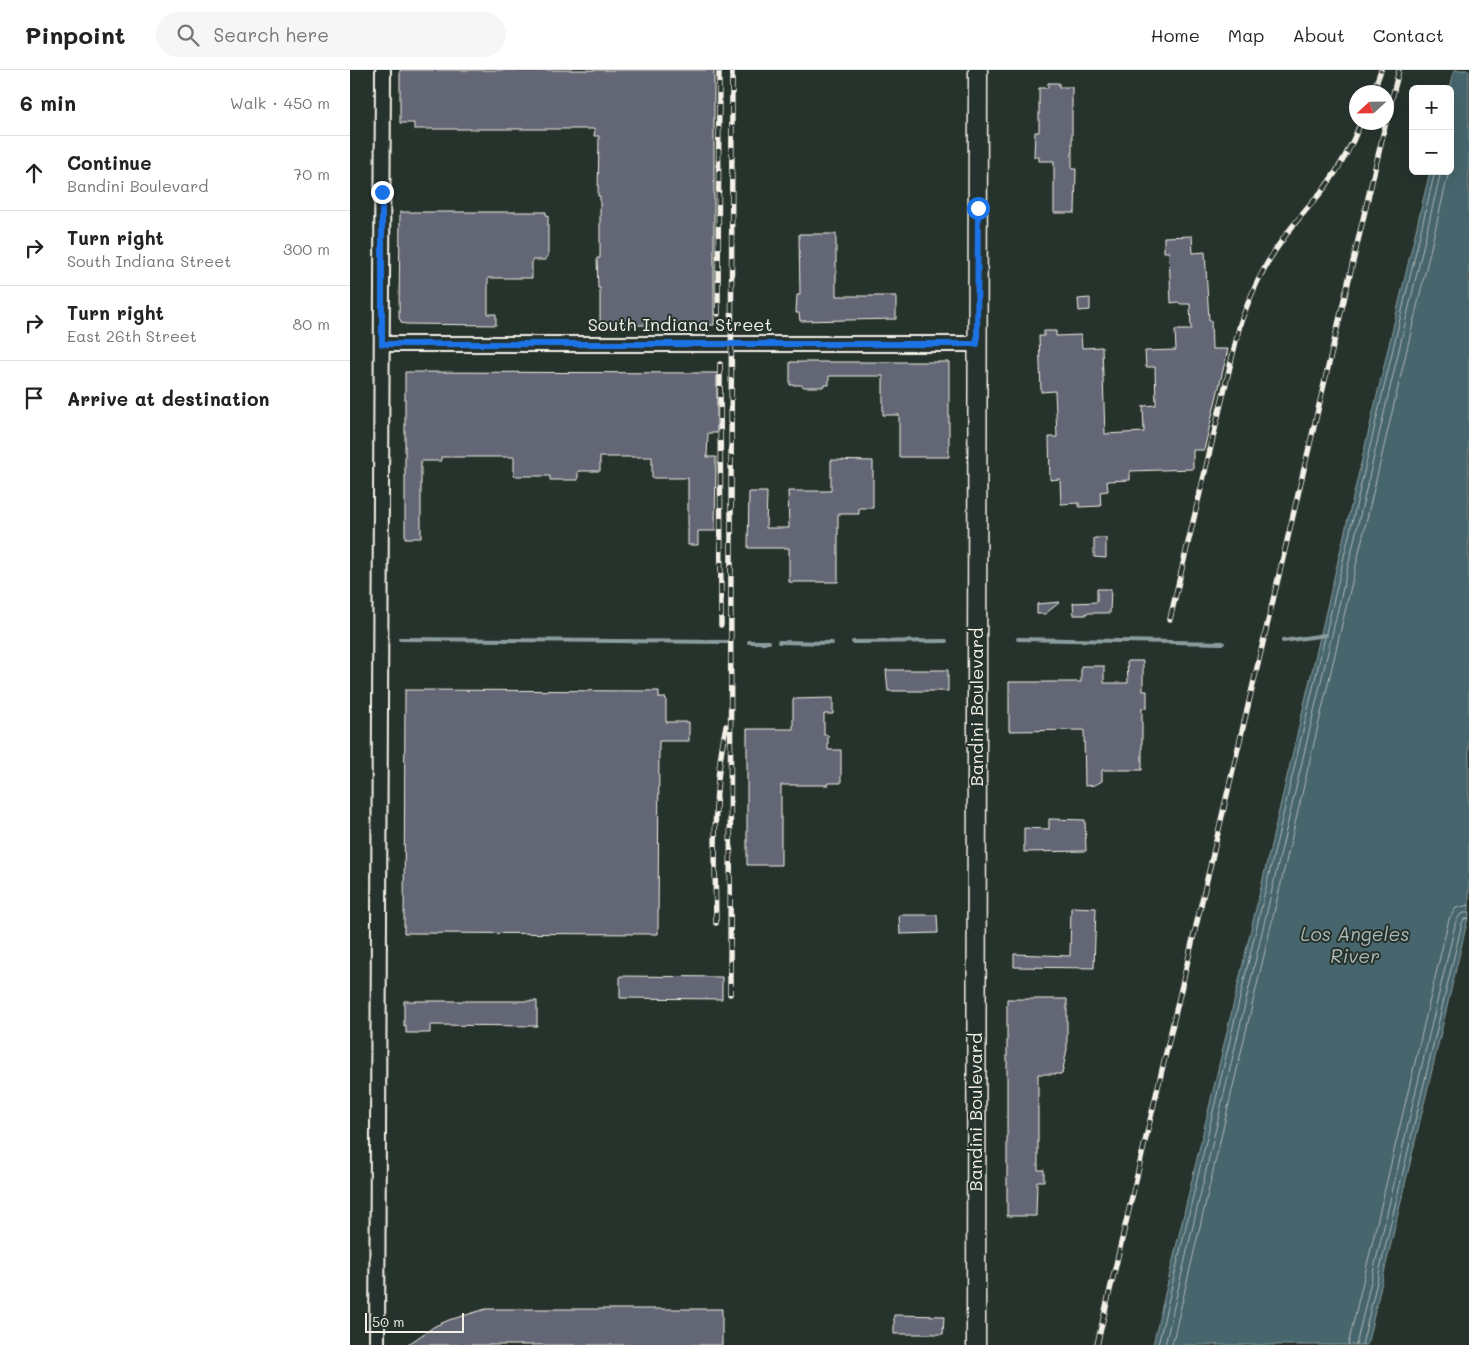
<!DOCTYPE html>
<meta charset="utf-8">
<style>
:root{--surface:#fff;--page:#f6f6f6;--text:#222;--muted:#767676;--line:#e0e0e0}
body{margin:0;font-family:Mali,sans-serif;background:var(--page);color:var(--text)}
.controls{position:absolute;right:15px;top:15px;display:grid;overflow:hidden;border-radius:8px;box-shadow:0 5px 20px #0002}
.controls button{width:45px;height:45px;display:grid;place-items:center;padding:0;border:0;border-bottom:1px solid var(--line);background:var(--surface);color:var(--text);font:25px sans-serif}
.compass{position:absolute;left:999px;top:15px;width:45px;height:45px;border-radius:50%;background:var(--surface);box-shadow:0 5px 20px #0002;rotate:248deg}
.scale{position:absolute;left:15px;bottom:12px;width:99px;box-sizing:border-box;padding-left:5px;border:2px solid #f4f1e8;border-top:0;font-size:14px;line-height:18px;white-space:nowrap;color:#f4f1e8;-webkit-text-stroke:4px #26332d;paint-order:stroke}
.stop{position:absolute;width:15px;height:15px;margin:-11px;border:4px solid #1a73e8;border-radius:50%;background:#fff}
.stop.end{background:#1a73e8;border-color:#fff;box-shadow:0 1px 5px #0008}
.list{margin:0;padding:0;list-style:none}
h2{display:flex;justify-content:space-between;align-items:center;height:65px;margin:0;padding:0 20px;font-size:21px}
h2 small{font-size:16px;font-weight:400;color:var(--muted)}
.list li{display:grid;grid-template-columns:32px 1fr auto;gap:15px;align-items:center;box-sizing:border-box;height:75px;padding:0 20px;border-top:1px solid var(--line)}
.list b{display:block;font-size:19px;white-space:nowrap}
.list p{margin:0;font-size:16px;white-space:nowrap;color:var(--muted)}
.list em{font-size:16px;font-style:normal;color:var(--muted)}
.icon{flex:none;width:28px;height:28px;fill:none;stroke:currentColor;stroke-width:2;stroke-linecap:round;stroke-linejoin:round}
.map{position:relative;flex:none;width:1119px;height:1275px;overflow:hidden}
header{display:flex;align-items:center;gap:30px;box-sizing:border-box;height:70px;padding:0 25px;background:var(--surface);border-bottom:1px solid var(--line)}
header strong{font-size:24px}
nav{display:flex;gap:28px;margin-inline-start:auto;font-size:18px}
.search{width:350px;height:45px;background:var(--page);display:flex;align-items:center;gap:12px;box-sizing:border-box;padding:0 18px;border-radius:28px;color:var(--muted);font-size:19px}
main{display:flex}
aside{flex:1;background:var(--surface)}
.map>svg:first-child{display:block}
</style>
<header>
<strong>Pinpoint</strong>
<div class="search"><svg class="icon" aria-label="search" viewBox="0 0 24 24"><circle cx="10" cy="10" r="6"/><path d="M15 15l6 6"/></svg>Search here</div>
<nav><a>Home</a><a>Map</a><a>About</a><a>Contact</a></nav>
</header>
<main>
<aside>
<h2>6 min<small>Walk · 450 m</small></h2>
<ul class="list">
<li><svg class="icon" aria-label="ahead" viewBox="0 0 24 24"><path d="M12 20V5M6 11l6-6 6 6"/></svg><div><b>Continue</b><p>Bandini Boulevard</p></div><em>70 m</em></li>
<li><svg class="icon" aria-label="right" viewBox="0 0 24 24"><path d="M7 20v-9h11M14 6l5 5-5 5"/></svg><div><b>Turn right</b><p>South Indiana Street</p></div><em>300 m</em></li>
<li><svg class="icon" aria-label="right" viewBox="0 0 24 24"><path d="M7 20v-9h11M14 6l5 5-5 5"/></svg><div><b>Turn right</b><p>East 26th Street</p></div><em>80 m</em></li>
<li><svg class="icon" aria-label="arrive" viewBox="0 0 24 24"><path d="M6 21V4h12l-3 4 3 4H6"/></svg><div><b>Arrive at destination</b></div></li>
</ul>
</aside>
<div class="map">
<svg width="1119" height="1275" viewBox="0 0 1119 1275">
<rect width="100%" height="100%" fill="#26332d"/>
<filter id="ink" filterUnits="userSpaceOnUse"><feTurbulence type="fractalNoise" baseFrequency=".02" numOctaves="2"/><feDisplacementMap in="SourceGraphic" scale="10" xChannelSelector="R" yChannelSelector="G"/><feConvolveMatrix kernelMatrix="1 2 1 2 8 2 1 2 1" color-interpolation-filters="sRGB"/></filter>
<g filter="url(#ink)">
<path fill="#46656d" stroke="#8c9d9e" d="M1104,0h15v844l-14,59 -88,372h-214l277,-1174h20v-82z"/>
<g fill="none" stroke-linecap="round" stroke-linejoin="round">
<path stroke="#aeb9b7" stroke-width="1" d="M808,1275l277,-1174
M815,1275l276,-1174
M822,1275l277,-1174
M998,1275l101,-426 7,-11 13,-3
M1006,1275l100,-424 5,-7 8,-2
M1012,1275l100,-422 2,-4 5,-1"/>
<path stroke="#8c9d9e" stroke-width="4" d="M50,569l327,3
M668,569l205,4
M933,571l43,-6
M399,572h20
M429,572l53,1
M503,572l93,-1"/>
</g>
<path fill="#646674" stroke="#f4f1e8" d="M50,0h314v255h-114v-37h-2l-1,-30h3v-62h-2l1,-60h-5l1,-7h-181v-6h-14z
M698,13h11v4h13v82h4l-1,44h-21v-52h-15v-4h-5l1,-25h4v-44h9z
M50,142h146v3h2v42h-2v3h-14v18h-44v36h8v11l-90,-1 -4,-1 -3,-5z
M449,164h37v62h60v23l-96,2 -1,-8h-3l1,-18h3z
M842,166l1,17 12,-1 4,68h2l1,29h16l-24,101h-11v19l-63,2v9l-23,1 1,10 -8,1 1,14 -22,1v-4l-18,1 -1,-25 -10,1 -1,-43h8l-2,-46 -14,1 -2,-56h5v-5h12v5l25,-1 1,13 20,-1 3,87 39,-2 -1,-26 13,-1 -1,-38h-9l-1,-16 31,-1 -1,-20h16l-1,-26h-9l-3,-2 -7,1 -2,-51h-5v-15z
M740,228v12l-11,1 -1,-12z
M440,292h159v95h-50v-42h-16v-39h-54v9h-6v2h-19l-3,-2h-11z
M55,302l312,1v60h-9l-1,24h9l-1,74h-17v14h-10v-67h-36v-21h-52v14h-22v9h-28v-4h-36v-19h-73v4h-20v77h-16z
M481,390l42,1v47h-14v6h-21v68h-49v-34h-41l1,-56h18l-1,36h23l-1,-37h43z
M744,468h12v20l-12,-1z
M747,519h14l-1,24h-24v2h-12l-1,-12 24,-1z
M710,532l-15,12h-8v-10z
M777,591h16v30h4v17h-5v62h-40v11l-7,4 -10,1 -1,-56 -75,1v-49h72v-16h23v17h24z
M536,600h62v21h-60z
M55,620l254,1v7h7v24h23v19h-30l-1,193 -254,-1z
M483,628v16h-9v21h4v15h13v33h-13v2h-47v80h-34v-136h46v-30z
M699,749l36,1 1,31 -62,1v-24l25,1z
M721,837l25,1 -2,60 -80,-1v-13l56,2z
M549,845h38l1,18 -38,1z
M270,906l102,1v22l-102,-1z
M657,929h60v50l-5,25h-24v96h6v11h-7l-1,35h-29z
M54,931h133v25l-107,-1v8h-24v-8l-2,1z
M136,1239h236v36h-315l28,-19 14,-6z
M544,1245l50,1 -1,18h-49z"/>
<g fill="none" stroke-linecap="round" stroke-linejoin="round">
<g stroke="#f4f1e8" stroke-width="18">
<path id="minor" d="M32,274h595
M27,1275l6,-1275"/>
</g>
<g stroke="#f4f1e8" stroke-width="21">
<path id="major" d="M626,1275l2,-1275"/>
</g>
<use href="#minor" stroke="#26332d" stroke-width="14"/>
<use href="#major" stroke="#26332d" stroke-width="18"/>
<g stroke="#f4f1e8" stroke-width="5.5">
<path id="rail" d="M1023,22l8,-22
M1036,52l13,-52
M368,244l1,-244
M370,294l1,261
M820,549l70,-295c11,-30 23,-58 43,-85 13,-19 29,-35 43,-53 15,-20 26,-41 35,-64
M366,853c-1,-66 -4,-132 10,-197
M380,924l2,-924
M747,1275l289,-1223"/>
</g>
<use href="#rail" stroke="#26332d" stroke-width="4" stroke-dasharray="11" stroke-linecap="butt"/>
</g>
</g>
<g fill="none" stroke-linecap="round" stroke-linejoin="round" filter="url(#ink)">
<path stroke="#1a73e8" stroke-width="6" d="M32,122v152h595l1,-136"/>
</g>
<g text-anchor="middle" stroke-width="4" stroke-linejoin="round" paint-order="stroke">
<g font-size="18" fill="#f4f1e8" stroke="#26332d">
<text x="330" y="261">South Indiana Street</text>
<text transform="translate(627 637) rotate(-90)" y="6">Bandini Boulevard</text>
<text transform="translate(626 1042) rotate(-90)" y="6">Bandini Boulevard</text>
</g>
<g font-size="19" font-style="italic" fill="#aeb9b7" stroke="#26332d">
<text x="1005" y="871">Los Angeles<tspan x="1005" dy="22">River</tspan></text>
</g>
</g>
</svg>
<div class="controls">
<button>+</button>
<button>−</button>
</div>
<svg class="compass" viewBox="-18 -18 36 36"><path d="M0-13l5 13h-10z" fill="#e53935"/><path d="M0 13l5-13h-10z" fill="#767676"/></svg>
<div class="scale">50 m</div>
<div class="stop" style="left:628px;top:138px"></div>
<div class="stop end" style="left:32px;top:122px"></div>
</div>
</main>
